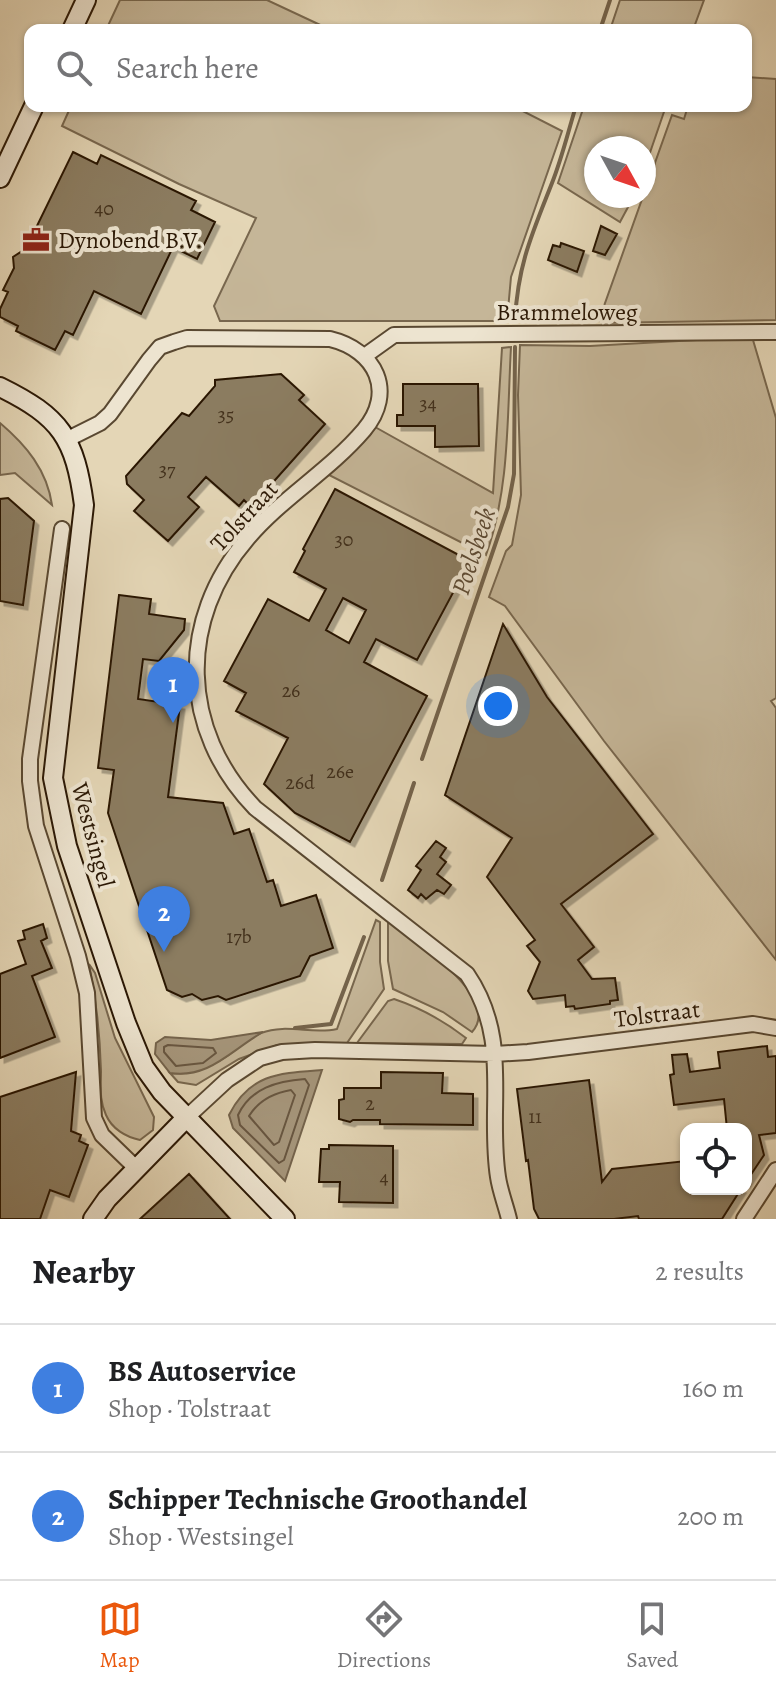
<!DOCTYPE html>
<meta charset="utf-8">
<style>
:root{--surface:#fff;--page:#f2f2f2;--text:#202124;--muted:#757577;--line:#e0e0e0;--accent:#ea580c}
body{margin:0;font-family:Alegreya,serif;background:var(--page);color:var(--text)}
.controls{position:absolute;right:24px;bottom:24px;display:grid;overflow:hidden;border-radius:16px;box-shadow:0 2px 6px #0004}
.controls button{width:72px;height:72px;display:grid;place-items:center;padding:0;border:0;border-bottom:2px solid var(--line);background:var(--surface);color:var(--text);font:40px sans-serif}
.compass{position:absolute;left:584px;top:136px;width:72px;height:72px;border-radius:50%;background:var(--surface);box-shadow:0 2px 6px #0004;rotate:130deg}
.you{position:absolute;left:498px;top:706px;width:28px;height:28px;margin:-20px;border:6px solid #fff;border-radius:50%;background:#1a73e8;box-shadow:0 0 0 12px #1a73e833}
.badge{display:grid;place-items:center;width:52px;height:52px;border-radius:50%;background:var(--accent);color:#fff;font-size:26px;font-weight:700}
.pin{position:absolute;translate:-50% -66px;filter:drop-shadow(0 2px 4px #0008)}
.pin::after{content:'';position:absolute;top:42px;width:28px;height:24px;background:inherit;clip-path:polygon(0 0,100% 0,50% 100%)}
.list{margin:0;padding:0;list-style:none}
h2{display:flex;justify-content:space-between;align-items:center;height:104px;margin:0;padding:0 32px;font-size:34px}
h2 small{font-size:26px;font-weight:400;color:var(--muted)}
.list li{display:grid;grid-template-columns:52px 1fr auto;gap:24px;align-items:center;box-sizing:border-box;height:128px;padding:0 32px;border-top:2px solid var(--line)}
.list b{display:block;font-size:30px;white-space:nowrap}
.list p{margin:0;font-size:26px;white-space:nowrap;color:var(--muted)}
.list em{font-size:26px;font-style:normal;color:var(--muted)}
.icon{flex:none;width:44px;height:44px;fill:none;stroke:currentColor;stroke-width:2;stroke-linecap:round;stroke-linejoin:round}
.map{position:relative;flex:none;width:776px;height:1219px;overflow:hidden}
.search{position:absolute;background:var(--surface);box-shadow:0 2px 6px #0004;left:24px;right:24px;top:24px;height:88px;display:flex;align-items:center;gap:20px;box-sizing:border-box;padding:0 28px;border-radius:16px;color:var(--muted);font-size:30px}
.sheet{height:360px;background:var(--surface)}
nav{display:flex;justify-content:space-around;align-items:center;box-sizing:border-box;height:112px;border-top:2px solid var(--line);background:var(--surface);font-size:22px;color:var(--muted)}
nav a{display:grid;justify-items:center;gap:4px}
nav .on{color:var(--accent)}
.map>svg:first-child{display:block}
</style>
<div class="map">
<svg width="776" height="1219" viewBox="0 0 776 1219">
<defs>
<filter id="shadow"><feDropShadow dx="4.5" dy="4.5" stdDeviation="0" flood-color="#0004"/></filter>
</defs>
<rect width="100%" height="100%" fill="#e4d6b6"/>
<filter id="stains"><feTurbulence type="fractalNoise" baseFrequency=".0025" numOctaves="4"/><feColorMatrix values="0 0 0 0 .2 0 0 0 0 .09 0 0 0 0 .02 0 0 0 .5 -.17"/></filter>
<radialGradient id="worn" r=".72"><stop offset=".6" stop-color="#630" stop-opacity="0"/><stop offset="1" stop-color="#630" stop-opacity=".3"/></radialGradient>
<path fill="#c5b698" stroke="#78674e" stroke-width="2" d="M120,0h147l64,30h-225z
M620,0h84l-11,30h-83z
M746,77l30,2v241l-174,3 -3,-3 73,-205 12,4 4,-13h58z
M71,106h442l49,25 -51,146 -4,44h-287l-6,-15 42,-88 -77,-34 -117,-58z
M584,106h82l-22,64v-22h-48v48h38l-14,26 -62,-39z
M750,337l3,3 23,78v280l-5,3 5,7v252l-172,-219 -99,-135 -16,-9 17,-46 6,-6 9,-50 -3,-100 2,-50 70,1z
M511,347c-4,70 -1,141 -25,208l-157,-80 41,-40 5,-8 118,66 9,-145z
M0,423c26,22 47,47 52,82l-37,-32 -15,2z
M376,920l4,2v40l4,27 -37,54 -70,2 -38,14 -43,26 -18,-3 -8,-9c15,3 41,-6 54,-15 13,-8 23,-19 37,-25 26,-10 51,2 76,-4z
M388,921c22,18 116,76 84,111l-29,-20 -50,-23 -5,-28z
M89,964l6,9 20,65 39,79 -1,13 -13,10c-14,-3 -28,-11 -34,-25 -7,-15 -5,-28 -5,-44 -1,-35 -5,-73 -12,-107z
M394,999c27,9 50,22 72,39l-4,6 -105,-1 31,-42z"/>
<path fill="#a5957a" stroke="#74634b" stroke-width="2" d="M263,1032c-32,18 -54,47 -93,41l-15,-19 1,-11 9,-6 46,3z
M322,1070l-37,111 -52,-53 -4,-13c21,-42 52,-42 93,-45z"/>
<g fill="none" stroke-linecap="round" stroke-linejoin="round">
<path stroke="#685640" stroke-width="2" d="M168,1045l45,3 3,5 -13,10 -27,3 -12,-14v-5z
M305,1079l4,6 -25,75 -5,3 -39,-38 -2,-10c13,-27 39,-34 67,-36z
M291,1090l4,5 -16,47 -5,3 -25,-29c10,-16 24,-23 42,-26z"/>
<path stroke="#74634b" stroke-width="4" d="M600,30l10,-30
M515,320c3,-56 17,-86 37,-137 10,-25 16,-51 24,-77
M422,759l86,-252 6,-33 1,-127
M382,880l32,-97
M295,1028l36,-4 33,-87"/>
</g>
<path fill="#8b7b61" stroke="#2b1805" stroke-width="2" fill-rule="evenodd" filter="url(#shadow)" d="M73,152l24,12 4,-9 95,46 -5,9 24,12 -18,37 -24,-12 -32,67 -47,-23 -21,44 -8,-4 -10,19 -39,-19 2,-5 -18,-9v-8l8,-17 -5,-2 11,-22 -1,-11 9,-6 11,-23 2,2z
M601,226l16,8 -12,21 -12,-4z
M561,243l23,8 -7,21 -29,-12 5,-15 7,2z
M281,374l23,21 -5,5 26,24 -74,83 -7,-7 -5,6 -33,-29 -18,20 11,10 -31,34 -34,-30 10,-11 -17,-16 -1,-8 56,-63 7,3 26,-30v-6z
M403,384h75l1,62 -44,1v-21h-38v-11h6z
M335,489l135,72 -53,99 -41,-21 -12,23 63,34 -77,146 -55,-29 -31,-29 24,-46 -52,-27 10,-18 -22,-12 44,-82 41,22 17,-32 -32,-17 11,-21 -2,-2zM343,598l23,12 -17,33 -23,-13z
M8,498l26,23 -11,84 -23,-4v-102z
M119,595l32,4 -2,15 36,5 -1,11 -25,31 -16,-2 -5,40 42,6 -12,92 55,6 11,31 15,-5 18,53 6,-2 8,26 35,-11 17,53 -23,8 -10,20 -74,24 -8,-4 -16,4 -10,-6 -10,3 -15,-7 -59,-177 6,-43 -16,-2z
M503,624l44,73 106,137 -92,70 33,43 -16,13 14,19 23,-1 3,22 -8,1v3l-35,5 -1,-3 -8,1 -1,-12 -32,4 -5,-8 12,-29 -13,-16 8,-6 -48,-63 25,-39 -67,-43z
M436,841l10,7 -6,9 6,5 -9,12 14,11 -7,9 -7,-4 -11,9 -5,-5 -3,4 -10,-8 13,-20 -5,-4z
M43,924l4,14 -6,3 11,27 -20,8 23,61 -55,21v-84l26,-10 -8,-23 7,-2 -2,-8z
M767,1046l1,11 8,-1v77l-17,2 5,20 -18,27v-53h-19l-3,-30 -50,6 -4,-30 4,-1 -2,-19 15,-1 3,18 30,-4 -2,-16z
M76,1072l-5,59 10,4 -2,6 9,4 -19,52 -19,-7 -10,29h-40v-122z
M381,1072l62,1 -1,20 31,1v31l-93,-1v-4h-27l-3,2 -11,-3v-19l5,-1v-11h37z
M589,1080l13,102 10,-13 74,-8v28h55l-19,30h-83l-1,-3 -24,3h-75l-5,-10 -6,-49 -2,1 -9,-72z
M329,1145l64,1v57l-54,-1 1,-20h-21l2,-33h8z
M189,1174l41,45h-90z"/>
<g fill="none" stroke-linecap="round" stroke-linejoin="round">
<g stroke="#594831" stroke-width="18">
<path id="street" d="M366,355l28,-20 382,-3
M68,439l32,-16 10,-9 39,-54 11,-13 14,-5 13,-4 143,1c46,11 66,53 34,91 -35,41 -82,68 -116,108 -71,82 -68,192 7,270l212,166c45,66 20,131 31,203 2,14 8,29 11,42
M62,529l-32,230v22l6,45 42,130 9,37 7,125 8,17 34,33
M186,1118l41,-38 33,-22 22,-6 33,-2 180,4 33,-2 225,-28 23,4
M744,1219l32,-49"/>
</g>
<g stroke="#2b1805" stroke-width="22">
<path id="secondary" d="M72,30l14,-30
M0,178l34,-72
M0,387c61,30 75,51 84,118l-31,273 14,68 59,177 18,44 18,25 123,127
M93,1219l14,-20 79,-81"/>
</g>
<use href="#street" stroke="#ede4d0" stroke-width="14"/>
<use href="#secondary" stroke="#ede4d0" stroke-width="18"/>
</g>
<defs>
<g id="office-bare" transform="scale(2.16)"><path d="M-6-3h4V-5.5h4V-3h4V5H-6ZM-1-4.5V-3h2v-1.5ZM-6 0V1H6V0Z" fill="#8f2418" stroke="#ede4d0" stroke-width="2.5" paint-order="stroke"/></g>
</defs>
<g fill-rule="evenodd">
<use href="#office-bare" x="36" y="240"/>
</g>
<g text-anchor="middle" stroke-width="8" stroke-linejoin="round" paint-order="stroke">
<g font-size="20" fill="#43311c">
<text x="104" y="215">40</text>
<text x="428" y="410">34</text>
<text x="226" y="421">35</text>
<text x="167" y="476">37</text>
<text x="344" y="546">30</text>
<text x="291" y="697">26</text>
<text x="340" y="778">26e</text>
<text x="300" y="789">26d</text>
<text x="239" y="943">17b</text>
<text x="370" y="1110">2</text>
<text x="535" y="1123">11</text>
<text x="384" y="1184">4</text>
</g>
<g font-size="24" fill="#2b1805" stroke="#ede4d0" text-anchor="start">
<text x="58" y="248">Dynobend B.V.</text>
</g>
<g font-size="24" fill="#2b1805" stroke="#ede4d0">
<text x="567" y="320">Brammeloweg</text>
<text transform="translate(244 516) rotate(-47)" y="8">Tolstraat</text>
<text transform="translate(93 835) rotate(75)" y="8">Westsingel</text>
<text transform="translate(657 1014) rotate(-7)" y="8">Tolstraat</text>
</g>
<g font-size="26" font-style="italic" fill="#5c4a34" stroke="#ede4d0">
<text transform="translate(473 551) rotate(-72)" y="9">Poelsbeek</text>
</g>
</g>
<rect width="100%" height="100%" filter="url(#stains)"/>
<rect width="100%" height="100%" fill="url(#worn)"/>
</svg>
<div class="controls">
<button><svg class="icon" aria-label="locate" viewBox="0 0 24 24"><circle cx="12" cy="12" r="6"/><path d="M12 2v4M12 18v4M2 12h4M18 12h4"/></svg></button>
</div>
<svg class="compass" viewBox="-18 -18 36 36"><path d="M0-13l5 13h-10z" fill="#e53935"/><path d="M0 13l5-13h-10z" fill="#757577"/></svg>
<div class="you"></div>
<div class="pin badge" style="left:173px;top:723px;background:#3f7fe0">1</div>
<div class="pin badge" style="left:164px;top:952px;background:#3f7fe0">2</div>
<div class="search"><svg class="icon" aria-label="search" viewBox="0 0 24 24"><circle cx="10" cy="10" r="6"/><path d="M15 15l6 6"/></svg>Search here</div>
</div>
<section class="sheet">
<h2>Nearby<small>2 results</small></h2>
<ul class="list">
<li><span class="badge" style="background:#3f7fe0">1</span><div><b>BS Autoservice</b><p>Shop · Tolstraat</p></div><em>160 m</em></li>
<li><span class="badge" style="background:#3f7fe0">2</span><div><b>Schipper Technische Groothandel</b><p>Shop · Westsingel</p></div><em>200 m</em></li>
</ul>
</section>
<nav>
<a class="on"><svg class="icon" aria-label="map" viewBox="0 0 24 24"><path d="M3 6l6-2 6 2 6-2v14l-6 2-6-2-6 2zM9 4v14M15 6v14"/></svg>Map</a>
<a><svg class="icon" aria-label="directions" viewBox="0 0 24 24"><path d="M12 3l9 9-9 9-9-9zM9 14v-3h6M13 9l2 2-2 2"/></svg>Directions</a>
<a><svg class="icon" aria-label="saved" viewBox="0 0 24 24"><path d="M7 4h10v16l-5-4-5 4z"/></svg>Saved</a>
</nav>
